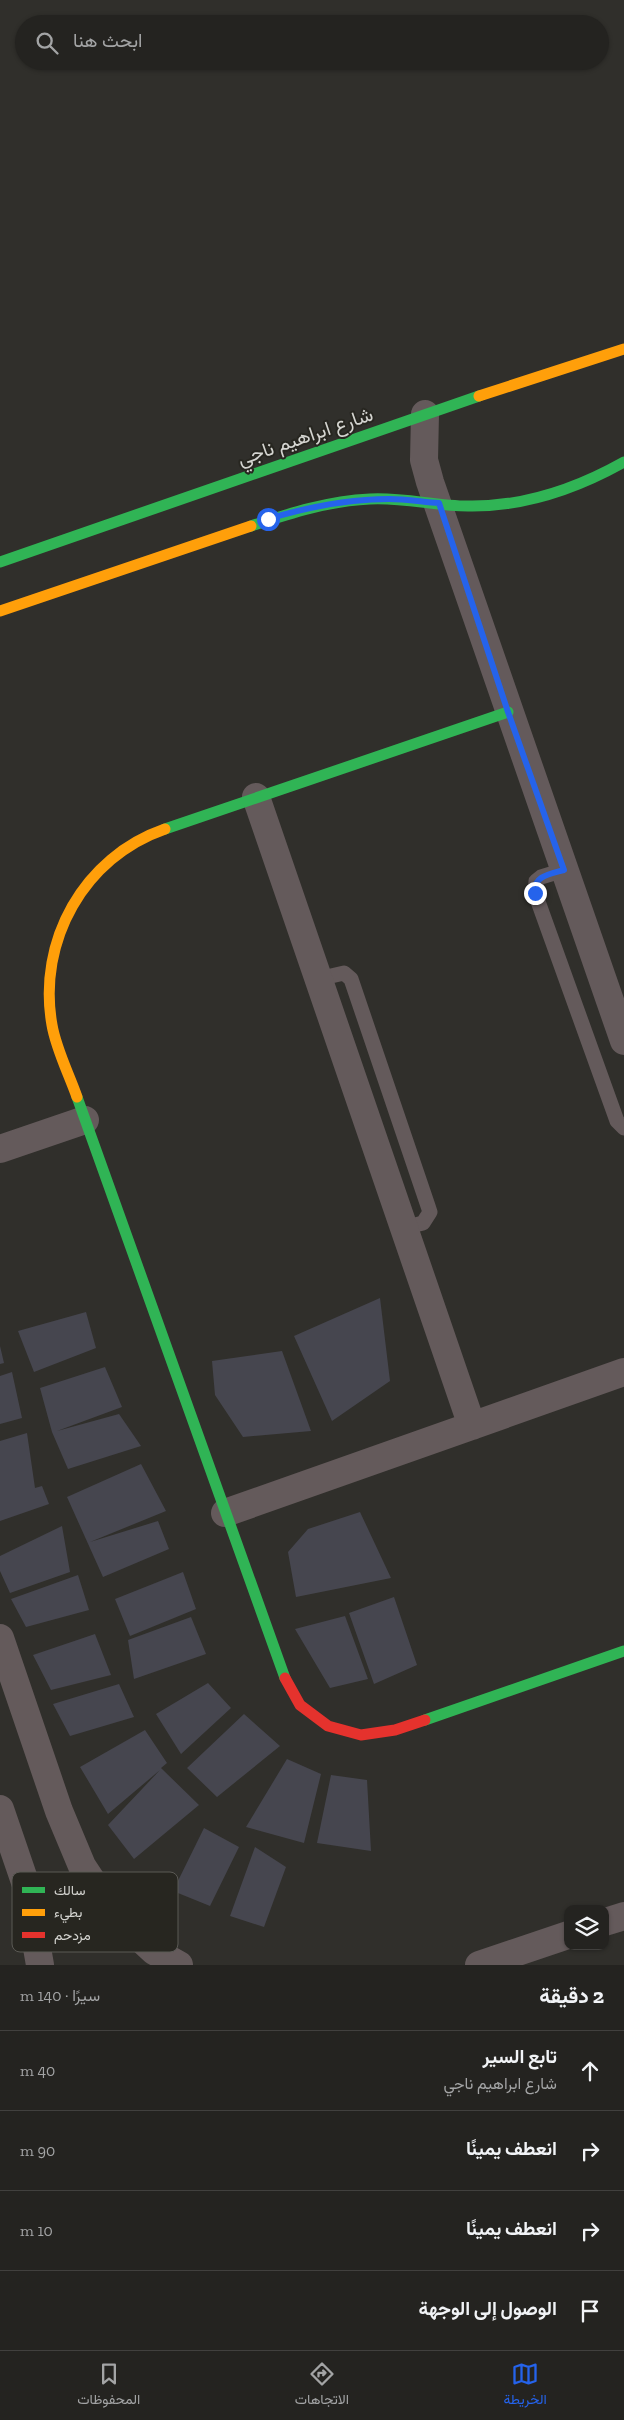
<!DOCTYPE html>
<html lang="ar">
<meta charset="utf-8">
<style>
:root{--surface:#242320;--page:#2c2b29;--text:#f1f3f6;--muted:#a3a4a5;--line:#41403e;--accent:#2563eb}
body{margin:0;font-family:"Zilla Slab",Vazirmatn,serif;background:var(--page);color:var(--text);direction:rtl}
.controls{position:absolute;right:15px;bottom:15px;display:grid;overflow:hidden;border-radius:10px;box-shadow:0 1px 4px #0004}
.controls button{width:45px;height:45px;display:grid;place-items:center;padding:0;border:0;border-bottom:1px solid var(--line);background:var(--surface);color:var(--text);font:25px sans-serif}
.stop{position:absolute;width:15px;height:15px;margin:-11px;border:4px solid #2563eb;border-radius:50%;background:#fff}
.stop.end{background:#2563eb;border-color:#fff;box-shadow:0 1px 5px #0008}
.list{margin:0;padding:0;list-style:none}
h2{display:flex;justify-content:space-between;align-items:center;height:65px;margin:0;padding:0 20px;font-size:21px}
h2 small{font-size:16px;font-weight:400;color:var(--muted)}
.list li{display:grid;grid-template-columns:32px 1fr auto;gap:15px;align-items:center;box-sizing:border-box;height:80px;padding:0 20px;border-top:1px solid var(--line)}
.list b{display:block;font-size:19px;white-space:nowrap}
.list p{margin:0;font-size:16px;white-space:nowrap;color:var(--muted)}
.list em{font-size:16px;font-style:normal;color:var(--muted)}
.icon{flex:none;width:28px;height:28px;fill:none;stroke:currentColor;stroke-width:2;stroke-linecap:round;stroke-linejoin:round}
.map{position:relative;flex:none;width:624px;height:1965px;overflow:hidden;direction:ltr}
.search{position:absolute;background:var(--surface);box-shadow:0 1px 4px #0004;left:15px;right:15px;top:15px;height:55px;display:flex;align-items:center;gap:12px;box-sizing:border-box;padding:0 18px;border-radius:28px;color:var(--muted);font-size:19px}
.sheet{height:385px;background:var(--surface)}
nav{display:flex;justify-content:space-around;align-items:center;box-sizing:border-box;height:70px;border-top:1px solid var(--line);background:var(--surface);font-size:14px;color:var(--muted)}
nav a{display:grid;justify-items:center;gap:2px}
nav .on{color:var(--accent)}
.map>svg:first-child{display:block}
</style>
<div class="map">
<svg width="624" height="1965" viewBox="0 0 624 1965">
<rect width="100%" height="100%" fill="#302f2b"/>
<path fill="#46464f" d="M380,1298l10,83 -58,40 -38,-85z
M86,1312l10,36 -62,24 -16,-41z
M0,1346l4,17 -4,1z
M282,1351l29,80 -68,6 -28,-42 -3,-34z
M105,1367l17,40 -65,24 62,-17 22,32 -73,23 -16,-37 -12,-44z
M12,1372l10,46 -22,6v-48z
M27,1433l8,55 7,-2 7,18 -49,17v-80z
M141,1464l25,47 -76,31 68,-21 11,28 -66,28 -36,-80z
M360,1512l31,66 -95,19 -8,-45 20,-23z
M62,1526l8,46 -60,21 -10,-22v-15z
M183,1572l13,37 -66,27 -15,-37z
M78,1575l11,35 -63,17 -15,-28z
M394,1597l23,68 -43,19 -25,-71z
M345,1616l23,63 -38,9 -35,-59z
M191,1617l15,37 -72,25 -6,-39z
M95,1634l16,41 -60,15 -18,-35z
M208,1683l23,25 -50,46 -25,-40z
M119,1684l15,33 -64,19 -17,-32z
M244,1714l36,32 -63,51 -30,-29z
M145,1730l22,33 -6,5 38,37 -65,54 -26,-34 52,-55 -52,44 -28,-47z
M287,1759l34,15 -17,69 -58,-16z
M331,1775l36,5 4,71 -54,-8z
M204,1828l35,19 -29,59 -37,-15z
M255,1847l31,20 -22,60 -34,-11z"/>
<g fill="none" stroke-linecap="round" stroke-linejoin="round">
<path stroke="#645a5b" stroke-width="15" d="M564,870l-23,7 -5,4 -1,12 82,228 7,7
M318,979l26,-6 7,6 77,227 2,6 -7,11 -20,5"/>
<path stroke="#645a5b" stroke-width="28" d="M425,414l-1,46 6,22 194,559
M256,797l216,629
M0,1149l85,-29
M225,1513l399,-141
M0,1638l59,173 23,55 31,47 41,38 25,14
M0,1809l26,76 14,80
M605,1922l19,-6
M479,1965l89,-30"/>
<path stroke="#30b455" stroke-width="11" d="M251,526c40,-13 77,-25 119,-27 33,-2 65,7 98,7 56,1 108,-17 156,-44
M0,562l479,-166
M165,829l343,-117
M77,1097l208,581
M425,1720l199,-69"/>
<path stroke="#ff9f0a" stroke-width="11" d="M479,396l145,-47
M0,611l251,-85
M77,1097c-8,-23 -21,-48 -25,-72 -15,-84 32,-168 113,-196"/>
<path stroke="#e5322d" stroke-width="11" d="M285,1678l15,27 28,21 33,9 34,-5 30,-10"/>
</g>
<g fill="none" stroke-linecap="round" stroke-linejoin="round">
<path stroke="#2563eb" stroke-width="6" d="M268,519c40,-12 79,-20 121,-20 17,0 34,3 50,4l69,209 56,158c-14,4 -31,6 -29,23"/>
</g>
<g text-anchor="middle" stroke-width="4" stroke-linejoin="round" paint-order="stroke">
<g font-size="20" fill="#d4d4d0" stroke="#272620">
<text transform="translate(305 436) rotate(-19)" y="7">شارع ابراهيم ناجي</text>
</g>
</g>
<rect x="12" y="1872" width="166" height="80" rx="8" fill="#272620" stroke="#5b5a55" stroke-width="1"/>
<rect x="22" y="1887" width="23" height="6" fill="#30b455"/>
<rect x="22" y="1909" width="23" height="7" fill="#ff9f0a"/>
<rect x="22" y="1932" width="23" height="6" fill="#e5322d"/>
<g font-size="14" fill="#d4d4d0">
<text x="54" y="1895">سالك</text>
<text x="54" y="1917">بطيء</text>
<text x="54" y="1940">مزدحم</text>
</g>
</svg>
<div class="controls">
<button><svg class="icon" aria-label="layers" viewBox="0 0 24 24"><path d="M12 4l9 5-9 5-9-5zM3 14l9 5 9-5"/></svg></button>
</div>
<div class="stop" style="left:268px;top:519px"></div>
<div class="stop end" style="left:535px;top:893px"></div>
<div class="search"><svg class="icon" aria-label="search" viewBox="0 0 24 24"><circle cx="10" cy="10" r="6"/><path d="M15 15l6 6"/></svg>ابحث هنا</div>
</div>
<section class="sheet">
<h2>2 دقيقة<small>سيرًا · 140 m</small></h2>
<ul class="list">
<li><svg class="icon" aria-label="ahead" viewBox="0 0 24 24"><path d="M12 20V5M6 11l6-6 6 6"/></svg><div><b>تابع السير</b><p>شارع ابراهيم ناجي</p></div><em>40 m</em></li>
<li><svg class="icon" aria-label="right" viewBox="0 0 24 24"><path d="M7 20v-9h11M14 6l5 5-5 5"/></svg><div><b>انعطف يمينًا</b></div><em>90 m</em></li>
<li><svg class="icon" aria-label="right" viewBox="0 0 24 24"><path d="M7 20v-9h11M14 6l5 5-5 5"/></svg><div><b>انعطف يمينًا</b></div><em>10 m</em></li>
<li><svg class="icon" aria-label="arrive" viewBox="0 0 24 24"><path d="M6 21V4h12l-3 4 3 4H6"/></svg><div><b>الوصول إلى الوجهة</b></div></li>
</ul>
</section>
<nav>
<a class="on"><svg class="icon" aria-label="map" viewBox="0 0 24 24"><path d="M3 6l6-2 6 2 6-2v14l-6 2-6-2-6 2zM9 4v14M15 6v14"/></svg>الخريطة</a>
<a><svg class="icon" aria-label="directions" viewBox="0 0 24 24"><path d="M12 3l9 9-9 9-9-9zM9 14v-3h6M13 9l2 2-2 2"/></svg>الاتجاهات</a>
<a><svg class="icon" aria-label="saved" viewBox="0 0 24 24"><path d="M7 4h10v16l-5-4-5 4z"/></svg>المحفوظات</a>
</nav>
